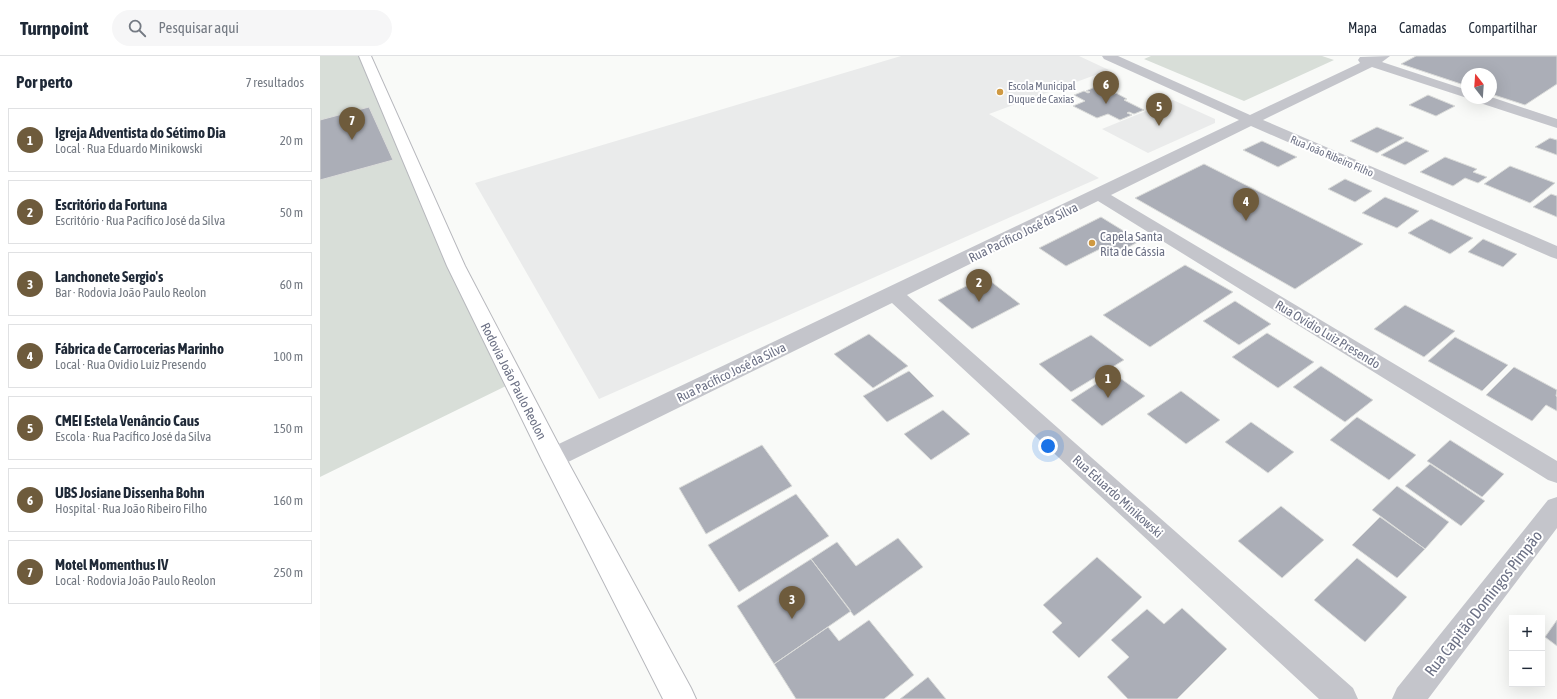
<!DOCTYPE html>
<html lang="pt">
<meta charset="utf-8">
<style>
:root{--surface:#fff;--page:#f6f6f7;--text:#1f2937;--muted:#747a83;--line:#e0e1e3;--accent:#6e5b3c}
body{margin:0;font-family:"Asap Condensed",sans-serif;background:var(--page);color:var(--text)}
.controls{position:absolute;right:12px;bottom:12px;display:grid;overflow:hidden;border-radius:0px;box-shadow:0 4px 16px #0002}
.controls button{width:36px;height:36px;display:grid;place-items:center;padding:0;border:0;border-bottom:1px solid var(--line);background:var(--surface);color:var(--text);font:20px sans-serif}
.compass{position:absolute;left:1141px;top:12px;width:36px;height:36px;border-radius:50%;background:var(--surface);box-shadow:0 4px 16px #0002;rotate:343deg}
.you{position:absolute;left:728px;top:390px;width:14px;height:14px;margin:-10px;border:3px solid #fff;border-radius:50%;background:#1a73e8;box-shadow:0 0 0 6px #1a73e833}
.badge{display:grid;place-items:center;width:26px;height:26px;border-radius:50%;background:var(--accent);color:#fff;font-size:13px;font-weight:700}
.pin{position:absolute;translate:-50% -33px;filter:drop-shadow(0 1px 2px #0008)}
.pin::after{content:'';position:absolute;top:21px;width:14px;height:12px;background:inherit;clip-path:polygon(0 0,100% 0,50% 100%)}
.list{margin:0;padding:0;list-style:none}
h2{display:flex;justify-content:space-between;align-items:center;height:52px;margin:0;padding:0 16px;font-size:17px}
h2 small{font-size:13px;font-weight:400;color:var(--muted)}
.list li{display:grid;grid-template-columns:26px 1fr auto;gap:12px;align-items:center;box-sizing:border-box;height:64px;margin:0 8px 8px;padding:0 8px;border:1px solid var(--line);border-radius:0px}
.list b{display:block;font-size:15px;white-space:nowrap}
.list p{margin:0;font-size:13px;white-space:nowrap;color:var(--muted)}
.list em{font-size:13px;font-style:normal;color:var(--muted)}
.icon{flex:none;width:22px;height:22px;fill:none;stroke:currentColor;stroke-width:2;stroke-linecap:round;stroke-linejoin:round}
.map{position:relative;flex:none;width:1237px;height:643px;overflow:hidden}
header{display:flex;align-items:center;gap:24px;box-sizing:border-box;height:56px;padding:0 20px;background:var(--surface);border-bottom:1px solid var(--line)}
header strong{font-size:19px}
nav{display:flex;gap:22px;margin-inline-start:auto;font-size:14px}
.search{width:280px;height:36px;background:var(--page);display:flex;align-items:center;gap:10px;box-sizing:border-box;padding:0 14px;border-radius:22px;color:var(--muted);font-size:15px}
main{display:flex}
aside{flex:1;background:var(--surface)}
.map>svg:first-child{display:block}
</style>
<header>
<strong>Turnpoint</strong>
<div class="search"><svg class="icon" aria-label="search" viewBox="0 0 24 24"><circle cx="10" cy="10" r="6"/><path d="M15 15l6 6"/></svg>Pesquisar aqui</div>
<nav><a>Mapa</a><a>Camadas</a><a>Compartilhar</a></nav>
</header>
<main>
<aside>
<h2>Por perto<small>7 resultados</small></h2>
<ul class="list">
<li><span class="badge">1</span><div><b>Igreja Adventista do Sétimo Dia</b><p>Local · Rua Eduardo Minikowski</p></div><em>20 m</em></li>
<li><span class="badge">2</span><div><b>Escritório da Fortuna</b><p>Escritório · Rua Pacífico José da Silva</p></div><em>50 m</em></li>
<li><span class="badge">3</span><div><b>Lanchonete Sergio's</b><p>Bar · Rodovia João Paulo Reolon</p></div><em>60 m</em></li>
<li><span class="badge">4</span><div><b>Fábrica de Carrocerias Marinho</b><p>Local · Rua Ovídio Luiz Presendo</p></div><em>100 m</em></li>
<li><span class="badge">5</span><div><b>CMEI Estela Venâncio Caus</b><p>Escola · Rua Pacífico José da Silva</p></div><em>150 m</em></li>
<li><span class="badge">6</span><div><b>UBS Josiane Dissenha Bohn</b><p>Hospital · Rua João Ribeiro Filho</p></div><em>160 m</em></li>
<li><span class="badge">7</span><div><b>Motel Momenthus IV</b><p>Local · Rodovia João Paulo Reolon</p></div><em>250 m</em></li>
</ul>
</aside>
<div class="map">
<svg width="1237" height="643" viewBox="0 0 1237 643">
<rect width="100%" height="100%" fill="#f9faf8"/>
<path fill="#eaebeb" d="M581,0h178l30,14 -120,44 110,64 -500,221 -124,-216z
M853,44l42,19v4l-67,30 -46,-24z"/>
<path fill="#d8ded8" d="M0,0h45l149,326 -194,95z
M831,0h171l12,4 -90,41 -100,-42z"/>
<path fill="#abaeb7" stroke="#dbdcda" d="M1096,0h141v28l-32,21 -34,-11v-20h-24v12l-66,-22z
M775,31l17,8 4,-2 11,6 -3,1 20,10 -10,4 -5,-2 -2,1 5,2 -12,5 -12,-6 -11,4 -24,-12 12,-5 -11,-6 10,-4 4,2 2,-1 -4,-1z
M1108,39l27,11 -19,10 -27,-11z
M49,51l24,53 -73,20v-60z
M1057,71l27,11 -27,15 -27,-12z
M1230,82l7,2v15l-22,-8z
M942,85l35,16 -19,10 -35,-17z
M1086,85l23,10 -24,14 -24,-10z
M1125,101l32,12 -4,3 14,5 -9,6 -13,-5 -12,8 -33,-14z
M884,108l159,80 -68,45 -160,-91z
M1190,110l45,17 -25,20 -46,-19z
M1025,123l27,12 -17,11 -27,-13z
M1231,138l6,2v21l-24,-10z
M1065,141l34,14 -22,17 -35,-15z
M781,161l39,24 -23,12 -11,-7 -40,20 -27,-18z
M1111,163l42,19 -23,16 -42,-21z
M1163,183l34,15 -14,13 -35,-15z
M865,209l48,27 -83,55 -47,-32z
M665,221l35,27 -48,25 -34,-29z
M915,245l36,23 -32,21 -36,-24z
M1085,249l50,26 -31,26 -50,-28z
M947,277l47,29 -36,26 -46,-31z
M549,278l39,32 -35,22 -39,-34z
M771,279l33,25 -53,32 -32,-28z
M1135,281l53,28 -26,26 -54,-30z
M1001,310l52,34 -28,22 -52,-35z
M1194,311l43,23 -1,6 1,1v14l-11,-6 -14,16 -46,-26z
M589,315l25,25 -47,26 -24,-26z
M793,317l32,23 -43,30 -31,-26z
M861,335l39,29 -34,24 -39,-30z
M623,354l27,24 -39,26 -27,-26z
M1037,361l59,38 -27,25 -59,-40z
M931,366l43,30 -26,21 -43,-31z
M1130,384l54,34 -22,23 -55,-36z
M442,389l30,41 -86,48 -27,-46z
M1110,408l55,37 -24,25 -56,-40z
M1077,430l52,36 -24,27 -53,-39z
M476,438l33,42 -90,56 -31,-47z
M961,450l43,34 -42,38 -44,-37z
M1060,461l45,32 -28,29 -45,-33z
M578,482l25,29 -69,49 -43,-57 26,-17 19,24z
M777,501l45,40 -63,61 -27,-26 10,-9 -19,-18z
M1037,502l50,39 -42,45 -51,-42z
M491,503l40,52 -77,53 -37,-58z
M862,552l45,41 -50,50h-49l-21,-22 22,-20 -18,-17 36,-31 17,15z
M549,564l45,55 -30,24h-88l-22,-35 54,-37 11,14z
M1237,564v26l-12,-9z
M608,621l18,22h-46z"/>
<g fill="none" stroke-linecap="round" stroke-linejoin="round">
<g stroke="#b7b8bd" stroke-width="2">
<path id="highway" d="M39,0h12l94,210 97,185 129,237 5,11h-33l-122,-241 -94,-192z"/>
</g>
<path fill="#c4c5cb" fill-rule="evenodd" d="M782,0h16l132,59 110,-52 -2,-3 2,-3 30,-1 -8,6 85,28v8l-95,-31 -109,53 294,126v13l-6,-2 -300,-131 -140,69 446,266v22l-9,-3 -450,-279 -191,94 446,393 5,11h-39l-427,-396 -330,162 -9,3 -9,-3 -3,-7 3,-7 695,-331 -135,-61z
M1171,41l66,22v9l-83,-27 -2,-3z
M1237,441v31l-129,171h-36l5,-11 151,-188z"/>
<use href="#highway" fill="#fff" fill-rule="evenodd"/>
</g>
<g fill="#cf9942" stroke="#fff" stroke-width="1.5">
<circle cx="680" cy="36" r="4"/>
<circle cx="772" cy="187" r="4"/>
</g>
<g text-anchor="middle" stroke-width="4" stroke-linejoin="round" paint-order="stroke">
<g font-size="11" fill="#6c7185" stroke="#fff" text-anchor="start">
<text x="688" y="34">Escola Municipal<tspan x="688" dy="13">Duque de Caxias</tspan></text>
</g>
<g font-size="11" fill="#6c7185" stroke="#fff">
<text transform="translate(1012 100) rotate(23)" y="4">Rua João Ribeiro Filho</text>
</g>
<g font-size="13" fill="#6c7185" stroke="#fff">
<text transform="translate(703 176) rotate(-26)" y="5">Rua Pacífico José da Silva</text>
<text transform="translate(1008 278) rotate(31)" y="5">Rua Ovídio Luiz Presendo</text>
<text transform="translate(411 316) rotate(-26)" y="5">Rua Pacífico José da Silva</text>
<text transform="translate(194 325) rotate(63)" y="5">Rodovia João Paulo Reolon</text>
<text transform="translate(798 440) rotate(42)" y="5">Rua Eduardo Minikowski</text>
</g>
<g font-size="13" fill="#6c7185" stroke="#fff" text-anchor="start">
<text x="780" y="185">Capela Santa<tspan x="780" dy="15">Rita de Cássia</tspan></text>
</g>
<g font-size="16" fill="#6c7185" stroke="#fff">
<text transform="translate(1163 547) rotate(-52)" y="6">Rua Capitão Domingos Pimpão</text>
</g>
</g>
</svg>
<div class="controls">
<button>+</button>
<button>−</button>
</div>
<svg class="compass" viewBox="-18 -18 36 36"><path d="M0-13l5 13h-10z" fill="#e53935"/><path d="M0 13l5-13h-10z" fill="#747a83"/></svg>
<div class="you"></div>
<div class="pin badge" style="left:788px;top:342px">1</div>
<div class="pin badge" style="left:659px;top:246px">2</div>
<div class="pin badge" style="left:472px;top:563px">3</div>
<div class="pin badge" style="left:926px;top:165px">4</div>
<div class="pin badge" style="left:839px;top:70px">5</div>
<div class="pin badge" style="left:786px;top:48px">6</div>
<div class="pin badge" style="left:32px;top:84px">7</div>
</div>
</main>
